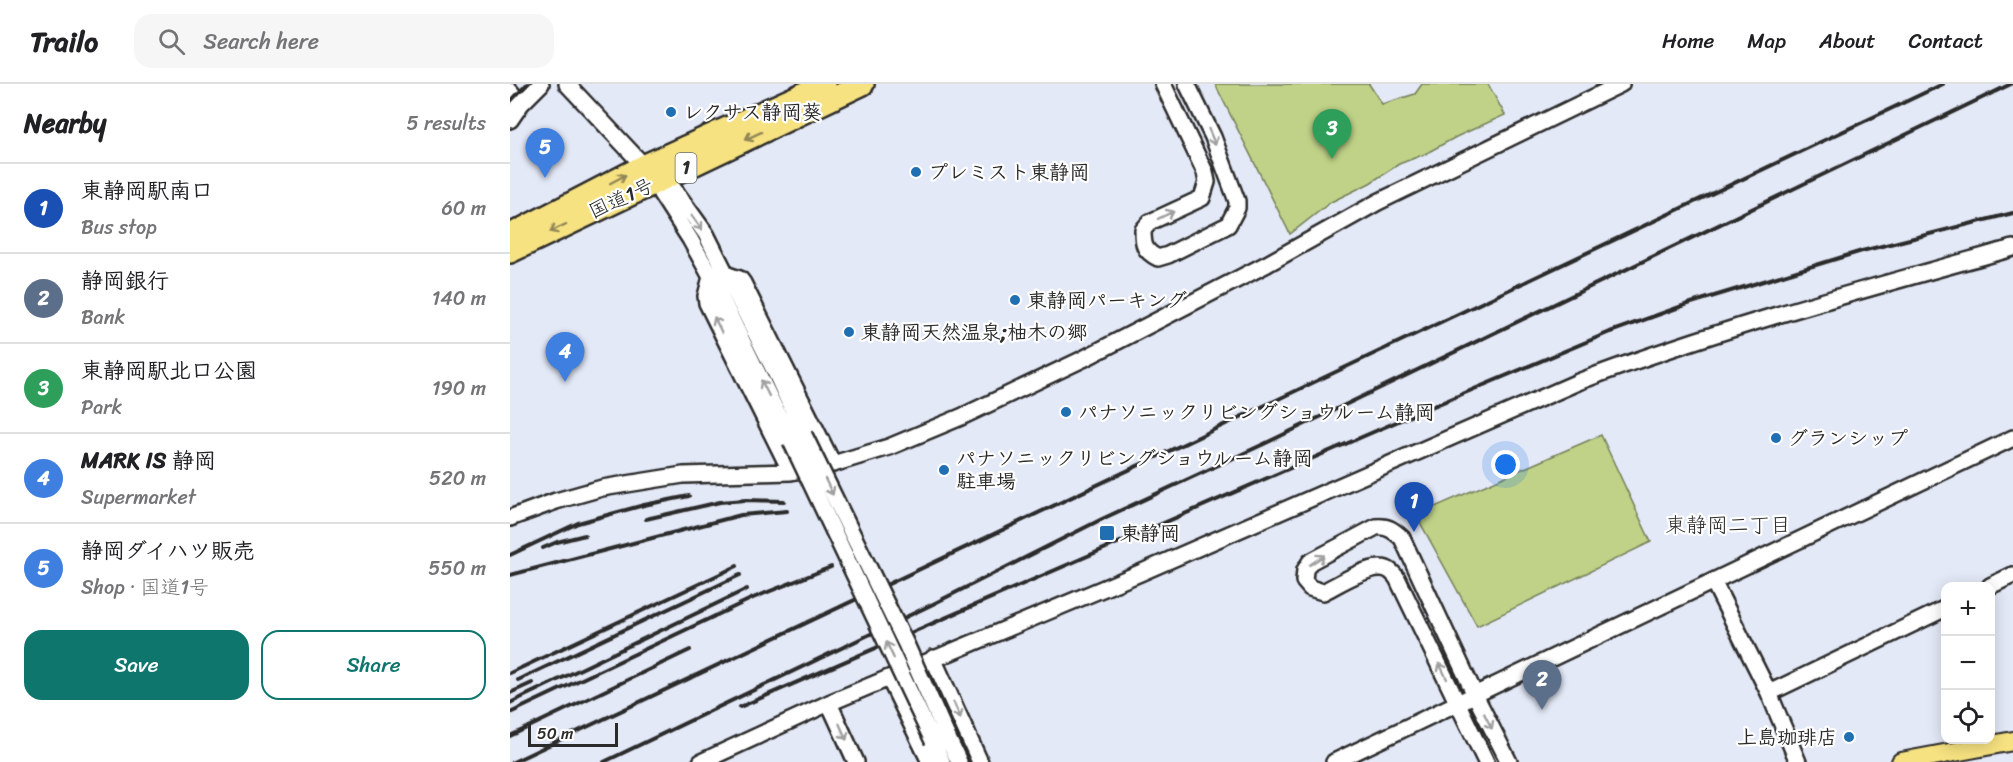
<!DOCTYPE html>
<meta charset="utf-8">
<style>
:root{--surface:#fff;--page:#f6f6f6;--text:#202124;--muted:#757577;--line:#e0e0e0;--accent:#0f766e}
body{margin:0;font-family:Sriracha,"Klee One",sans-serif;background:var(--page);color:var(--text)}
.controls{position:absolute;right:18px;bottom:18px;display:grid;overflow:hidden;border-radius:12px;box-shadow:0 3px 15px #0003}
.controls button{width:54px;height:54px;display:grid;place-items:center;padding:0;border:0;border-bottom:2px solid var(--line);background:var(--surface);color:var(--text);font:30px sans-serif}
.scale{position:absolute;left:18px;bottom:15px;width:90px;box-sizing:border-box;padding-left:6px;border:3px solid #2b2b2b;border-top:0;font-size:16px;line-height:21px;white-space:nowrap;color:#2b2b2b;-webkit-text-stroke:4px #fff;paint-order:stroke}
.you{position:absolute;left:996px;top:381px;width:21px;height:21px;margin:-15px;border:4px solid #fff;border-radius:50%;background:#1a73e8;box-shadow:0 0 0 9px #1a73e833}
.badge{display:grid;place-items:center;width:39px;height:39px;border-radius:50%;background:var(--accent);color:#fff;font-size:20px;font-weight:700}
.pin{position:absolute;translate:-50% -50px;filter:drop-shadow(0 2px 3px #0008)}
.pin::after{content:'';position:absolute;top:32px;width:21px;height:18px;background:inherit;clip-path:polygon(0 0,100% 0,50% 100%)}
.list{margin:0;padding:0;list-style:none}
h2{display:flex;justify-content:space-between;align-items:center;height:78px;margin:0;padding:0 24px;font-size:26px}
h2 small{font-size:20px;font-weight:400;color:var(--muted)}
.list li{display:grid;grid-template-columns:39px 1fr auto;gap:18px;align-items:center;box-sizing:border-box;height:90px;padding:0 24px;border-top:2px solid var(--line)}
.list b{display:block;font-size:22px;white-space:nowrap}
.list p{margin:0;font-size:20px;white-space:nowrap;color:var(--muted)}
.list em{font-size:20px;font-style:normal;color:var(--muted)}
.actions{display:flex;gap:12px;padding:18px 24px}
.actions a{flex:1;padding:14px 0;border:2px solid var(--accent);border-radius:18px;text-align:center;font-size:21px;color:var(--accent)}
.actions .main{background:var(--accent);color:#fff}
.icon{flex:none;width:33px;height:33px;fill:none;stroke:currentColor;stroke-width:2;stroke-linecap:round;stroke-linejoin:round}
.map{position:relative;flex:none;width:1503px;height:678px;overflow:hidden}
header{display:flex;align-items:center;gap:36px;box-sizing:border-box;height:84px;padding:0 30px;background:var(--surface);border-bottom:2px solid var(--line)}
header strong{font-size:28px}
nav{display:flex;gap:33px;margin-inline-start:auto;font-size:21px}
.search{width:420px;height:54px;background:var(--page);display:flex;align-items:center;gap:15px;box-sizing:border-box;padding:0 21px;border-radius:18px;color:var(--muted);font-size:22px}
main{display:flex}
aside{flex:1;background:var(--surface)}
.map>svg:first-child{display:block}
</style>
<header>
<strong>Trailo</strong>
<div class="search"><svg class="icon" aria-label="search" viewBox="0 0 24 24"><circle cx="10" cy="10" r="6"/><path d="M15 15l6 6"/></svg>Search here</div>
<nav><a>Home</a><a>Map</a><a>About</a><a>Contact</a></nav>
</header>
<main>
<aside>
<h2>Nearby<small>5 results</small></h2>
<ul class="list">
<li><span class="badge" style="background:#1a4fb4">1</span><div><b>東静岡駅南口</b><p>Bus stop</p></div><em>60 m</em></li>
<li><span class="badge" style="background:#5c6f8a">2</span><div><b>静岡銀行</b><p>Bank</p></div><em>140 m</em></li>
<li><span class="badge" style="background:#2e9e5b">3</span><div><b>東静岡駅北口公園</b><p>Park</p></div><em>190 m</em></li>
<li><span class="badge" style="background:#3f7fe0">4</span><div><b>MARK IS 静岡</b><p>Supermarket</p></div><em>520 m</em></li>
<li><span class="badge" style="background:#3f7fe0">5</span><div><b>静岡ダイハツ販売</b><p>Shop · 国道1号</p></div><em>550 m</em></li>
</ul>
<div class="actions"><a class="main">Save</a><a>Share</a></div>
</aside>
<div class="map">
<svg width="1503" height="678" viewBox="0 0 1503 678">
<rect width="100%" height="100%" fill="#e4e9f8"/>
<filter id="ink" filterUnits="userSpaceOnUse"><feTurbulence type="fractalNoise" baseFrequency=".0167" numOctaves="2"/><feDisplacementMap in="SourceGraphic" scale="12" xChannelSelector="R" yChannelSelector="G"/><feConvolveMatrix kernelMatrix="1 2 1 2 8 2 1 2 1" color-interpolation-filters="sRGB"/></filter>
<g filter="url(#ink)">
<path fill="#bfd287" stroke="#757e59" stroke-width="1.5" d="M705,0h154l13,20 33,-10 7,-10h66l17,31 -49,22 -31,17 -26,10 -29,19 -39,19 -41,32z
M1091,351l50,107 -174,84 -61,-111z"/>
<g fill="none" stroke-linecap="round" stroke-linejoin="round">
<g stroke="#2b2b2b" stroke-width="20">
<path id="minor" d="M57,0l91,97 15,7 33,46 71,142 27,59
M653,0l42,88 2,10 -5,16 -52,24 -7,8c0,15 1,21 15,28l10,-3 60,-30 9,-17v-7l-24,-64 -26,-53
M0,7l11,13
M0,36l11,-16 20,-20
M148,97l3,13 29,45 21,38 80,164
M215,190l15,5 3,4 90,181
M201,193l-5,19 1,7 84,169
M0,434l46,-17 46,-13 81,-13 108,-3 42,-8 56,-17 72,-30 122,-58 184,-95 111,-62 243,-118
M1203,497l56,112 29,69
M1480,502l23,-11
M423,574l47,104
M379,594l41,84
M1259,609l177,-85
M319,619l27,59
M436,650l13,28
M423,657l9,21
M191,678l128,-59 311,-130 438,-191c142,-54 288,-93 435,-134
M824,678l679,-324
M976,678l-89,-184c-4,-5 -8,-10 -16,-10 -16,-1 -44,17 -58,24l-13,-4 -6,-7 1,-11 5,-8 66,-35c12,-1 17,3 26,11l73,157 34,67"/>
</g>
<g stroke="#2b2b2b" stroke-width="22">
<path id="major" d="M1391,678l112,-21"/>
</g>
<g stroke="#2b2b2b" stroke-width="26">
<path id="highway" d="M0,151l135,-70 180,-81
M0,168l353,-168"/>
</g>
<use href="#minor" stroke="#fff" stroke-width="15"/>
<use href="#major" stroke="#f7e281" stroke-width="18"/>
<use href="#highway" stroke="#f7e281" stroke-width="21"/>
<path stroke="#2b2b2b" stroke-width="4" d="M0,18l17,-18
M136,435l74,-17 26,-2 38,1
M33,464l14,-6 28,-7
M0,471l68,-32 66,-18 45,-9
M0,491l231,-60 46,-4
M0,589l227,-107
M8,596l222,-105
M0,609l22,-10
M0,619l237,-114
M230,623l677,-294 193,-81 78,-28 174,-53 151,-38
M0,629l243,-115 78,-31
M0,652l180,-86
M3,678l1430,-678
M94,678l329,-158 169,-85 164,-76 745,-359"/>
<g stroke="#2b2b2b" stroke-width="20" stroke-linecap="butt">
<path id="minor-bridge" d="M294,351l102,209 40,90
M281,357l142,300"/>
</g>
<use href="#minor-bridge" stroke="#fff" stroke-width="15"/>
</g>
<defs><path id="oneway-shaft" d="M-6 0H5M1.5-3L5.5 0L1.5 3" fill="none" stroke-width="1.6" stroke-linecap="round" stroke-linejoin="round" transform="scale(1.5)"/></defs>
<g stroke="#918656">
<use href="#oneway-shaft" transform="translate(243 52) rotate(155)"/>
<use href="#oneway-shaft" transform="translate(108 95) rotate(-28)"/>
<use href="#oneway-shaft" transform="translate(48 144) rotate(155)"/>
</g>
<g stroke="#a0a0a0">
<use href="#oneway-shaft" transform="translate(702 53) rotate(67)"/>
<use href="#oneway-shaft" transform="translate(656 131) rotate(-26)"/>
<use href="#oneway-shaft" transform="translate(187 139) rotate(54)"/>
<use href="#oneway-shaft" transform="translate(208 241) rotate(-116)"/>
<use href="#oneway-shaft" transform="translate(255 304) rotate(-116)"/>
<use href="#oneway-shaft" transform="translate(319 403) rotate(64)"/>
<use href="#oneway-shaft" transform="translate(807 476) rotate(-33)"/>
<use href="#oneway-shaft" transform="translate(380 566) rotate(-115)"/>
<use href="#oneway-shaft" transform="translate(933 587) rotate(-116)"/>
<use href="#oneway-shaft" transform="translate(447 626) rotate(66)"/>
<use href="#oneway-shaft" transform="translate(978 637) rotate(63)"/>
<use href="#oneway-shaft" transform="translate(333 648) rotate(66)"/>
</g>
</g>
<g fill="#1f6fb2" stroke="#fff" stroke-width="2">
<circle cx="161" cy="28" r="6"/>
<circle cx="406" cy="88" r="6"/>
<circle cx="505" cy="216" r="6"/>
<circle cx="339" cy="248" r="6"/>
<circle cx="556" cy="328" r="6"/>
<circle cx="1266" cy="354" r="6"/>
<circle cx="434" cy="386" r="6"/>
<rect x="589" y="441" width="16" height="16" rx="3"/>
<circle cx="1339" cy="653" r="6"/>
</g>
<g text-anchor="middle" stroke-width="4.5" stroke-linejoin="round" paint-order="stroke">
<rect fill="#fff" stroke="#6b6b6b" stroke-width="1.5" x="165.5" y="69" width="21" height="30" rx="4.5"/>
<g font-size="18" font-weight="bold" fill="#2b2b2b">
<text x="176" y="90">1</text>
</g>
<g font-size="20" font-weight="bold" fill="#2b2b2b" stroke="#fff" text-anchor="start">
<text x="173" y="35">レクサス静岡葵</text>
<text x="418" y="95">プレミスト東静岡</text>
<text x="517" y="223">東静岡パーキング</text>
<text x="351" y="255">東静岡天然温泉;柚木の郷</text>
<text x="568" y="335">パナソニックリビングショウルーム静岡</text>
<text x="1278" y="361">グランシップ</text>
<text x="446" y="381">パナソニックリビングショウルーム静岡<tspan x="446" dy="23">駐車場</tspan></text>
<text x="610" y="456">東静岡</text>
<text x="1327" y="660" text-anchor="end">上島珈琲店</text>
</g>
<g font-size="20" fill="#2b2b2b" stroke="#fff">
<text transform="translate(111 114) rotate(-25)" y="7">国道1号</text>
</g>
<g font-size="21" fill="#2b2b2b" stroke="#fff">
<text x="1218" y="448">東静岡二丁目</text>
</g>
</g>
</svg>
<div class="controls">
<button>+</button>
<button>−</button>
<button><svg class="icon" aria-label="locate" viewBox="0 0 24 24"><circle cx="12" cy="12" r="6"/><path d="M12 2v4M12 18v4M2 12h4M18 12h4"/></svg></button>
</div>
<div class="scale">50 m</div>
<div class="you"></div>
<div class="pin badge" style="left:904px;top:448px;background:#1a4fb4">1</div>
<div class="pin badge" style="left:1032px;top:626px;background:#5c6f8a">2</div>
<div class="pin badge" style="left:822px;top:75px;background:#2e9e5b">3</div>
<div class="pin badge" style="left:55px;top:298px;background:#3f7fe0">4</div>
<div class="pin badge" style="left:35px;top:94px;background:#3f7fe0">5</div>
</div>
</main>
